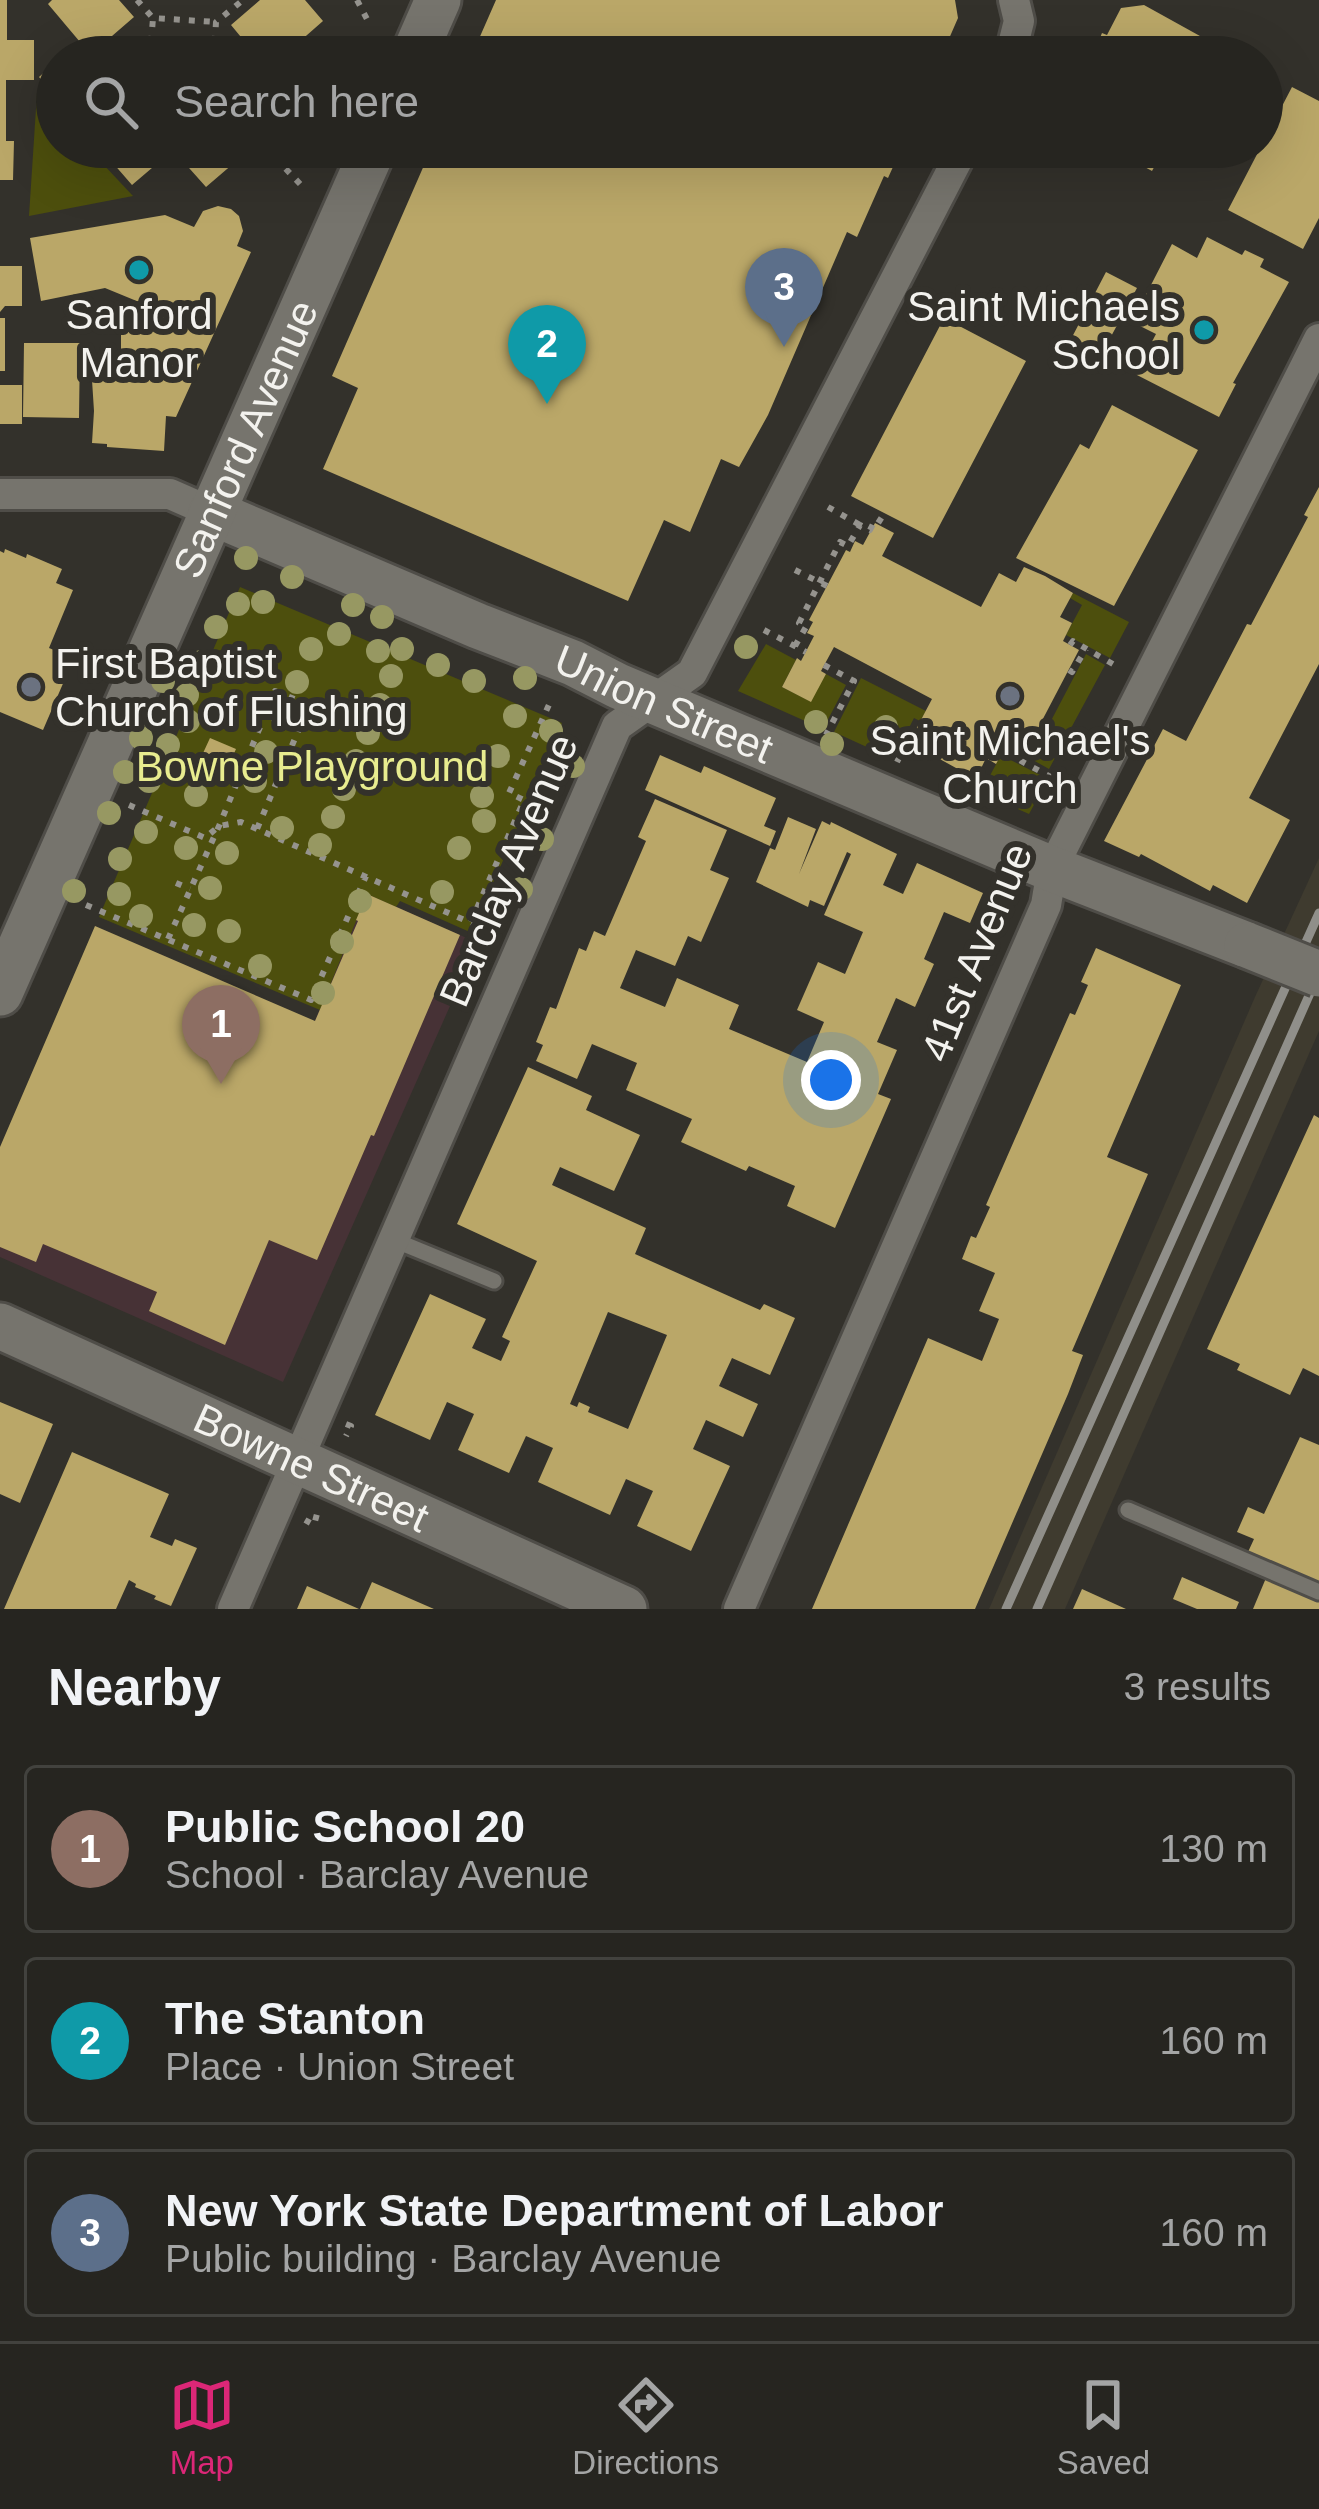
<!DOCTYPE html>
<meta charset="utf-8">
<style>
:root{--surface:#262520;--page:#32312d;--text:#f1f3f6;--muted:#a4a5a5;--line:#42423e;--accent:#db2777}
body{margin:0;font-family:Helvetica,sans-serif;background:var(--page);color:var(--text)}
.you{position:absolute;left:831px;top:1080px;width:42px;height:42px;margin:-30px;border:9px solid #fff;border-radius:50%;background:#1a73e8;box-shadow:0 0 0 18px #1a73e833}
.badge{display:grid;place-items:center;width:78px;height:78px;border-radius:50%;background:var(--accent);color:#fff;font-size:39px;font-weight:700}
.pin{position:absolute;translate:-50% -99px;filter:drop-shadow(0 3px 6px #0008)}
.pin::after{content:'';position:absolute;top:63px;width:42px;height:36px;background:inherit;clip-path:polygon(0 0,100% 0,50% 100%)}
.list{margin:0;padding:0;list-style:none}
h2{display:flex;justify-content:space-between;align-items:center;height:156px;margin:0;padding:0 48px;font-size:51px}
h2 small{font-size:39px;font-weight:400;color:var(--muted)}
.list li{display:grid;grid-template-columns:78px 1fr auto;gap:36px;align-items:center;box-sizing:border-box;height:168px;margin:0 24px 24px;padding:0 24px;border:3px solid var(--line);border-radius:12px}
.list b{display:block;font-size:45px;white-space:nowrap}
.list p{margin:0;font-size:39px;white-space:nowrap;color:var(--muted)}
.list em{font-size:39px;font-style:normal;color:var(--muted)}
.icon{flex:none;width:66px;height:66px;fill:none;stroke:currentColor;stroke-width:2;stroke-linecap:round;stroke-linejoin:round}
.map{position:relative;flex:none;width:1319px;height:1609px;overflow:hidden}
.search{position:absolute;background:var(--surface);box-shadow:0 12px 48px #0002;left:36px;right:36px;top:36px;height:132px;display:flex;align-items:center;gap:30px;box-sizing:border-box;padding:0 42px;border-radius:66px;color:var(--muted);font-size:45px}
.sheet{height:732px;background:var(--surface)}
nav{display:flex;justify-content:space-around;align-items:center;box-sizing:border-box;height:168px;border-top:3px solid var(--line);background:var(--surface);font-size:33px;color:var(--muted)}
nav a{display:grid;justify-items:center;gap:6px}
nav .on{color:var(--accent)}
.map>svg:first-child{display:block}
</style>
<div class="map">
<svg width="1319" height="1609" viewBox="0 0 1319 1609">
<rect width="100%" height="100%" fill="#33312b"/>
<path fill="#3f3b2f" d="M1319,858v173l-254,578h-76l266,-612z"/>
<path fill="#473236" d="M367,894l111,49 -195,439 -283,-125v-110l315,-126z"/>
<path fill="#4d4f0d" d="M37,93l20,22v32h30l46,49 -104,20z
M240,587l322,136 -90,210 -72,-32 -4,6 -29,-13 -47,116 -221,-93z
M1073,593l56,29 -19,36 -44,-23 16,-30 -12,-7z
M766,644l30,16 -14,27 28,14 16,-27 20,11 -23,44 -85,-38z
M1086,654l19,11 -56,104 -25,-14 11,-21 8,2z
M861,678l65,33 -6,10 -6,-3 -21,41 -59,-27z
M1001,755l47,24 -19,35 -71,-32 5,-10 23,11z"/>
<path fill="#baa768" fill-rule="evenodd" d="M0,0h7v40h27v40h-28v61h8l-1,39h-13z
M52,0h67l15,17 -22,19 -1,13 8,8h-57l18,-15 -32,-38z
M260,0h45l18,21 -41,36h-34l2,-9 -19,-23z
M496,0h459l3,18 -17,39h-470z
M1144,5l74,41 -5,11h-121l10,-24 5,2 14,-27z
M57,61v36l-18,-20z
M1292,87l27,14v117l-16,31 -75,-39z
M99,147h145l4,4 -42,36 -33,-37 -41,35z
M432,147h470l-14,31 -4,-2 -27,61 -10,-5 -79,183 -29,52 -18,-8 -31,73 -26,-12 -36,81 -305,-132 35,-81 -26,-12z
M1108,147h57l-13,24z
M218,206l13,3 8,7 4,15 -6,15 14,6 -75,165 -10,-1 -2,35 -57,-4v-3l-15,-1 2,-32 -2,-31 29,-2v-63l57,3 -73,-30 -64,13 -11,-63 135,-23 29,12 9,-16z
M1207,237l35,18 3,-5 19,9 -4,8 29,15 -56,101 3,1 -17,33 -84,-43 21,-40 -24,-12 40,-78 25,14z
M0,266h22v40h-17l-5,6z
M1106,272l31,16 -37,69 -30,-16z
M0,318h5v53h-5z
M944,318l82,43 -93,177 -82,-42z
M24,343h56l-1,75 -56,-1z
M0,385h22v39h-22z
M1112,405l86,45 -84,156 -98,-48 64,-114 9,5z
M1319,487v177l-70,134 41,22 -43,83 -34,-18 -3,6 -69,-37 -2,3 -35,-16 59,-112 23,12 61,-117 4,1 57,-108 -4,-2z
M875,523l19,10 -12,23 99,51 18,-34 17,9 8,-15 21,9 28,17 -13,24 12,6 -9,18 16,9 -55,105 -18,-9 -10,18 -10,-6 -10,21 -49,-27 5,-10 -18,-9 18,-34 -98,-52 -13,24 5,3 -15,28 -29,-15 15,-29 4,3 13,-25 -7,-3 6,-11 -4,-2 37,-70 4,2 5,-11 8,4z
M5,549l21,9 1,-4 35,15 -6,14 17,7 -24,58 25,10 -31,72 -43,-18v-161l4,2z
M210,738l26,11 -12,27 -26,-12z
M660,755l41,18 3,-7 72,32 -12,28 12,5 -6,15 -125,-56z
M655,799l72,31 -17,40 19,8 -28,64 -13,-6 -13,30 -39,-16 -16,38 45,19 12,-29 62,27 -10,24 78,33 17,-40 -27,-12 21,-48 27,12 18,-42 -39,-17 27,-61 -4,-2 -23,54 -14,-6 -2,7 -52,-25 14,-34 5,2 13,-33 28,12 -17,45 23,-53 8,4 1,-3 66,32 -14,31 20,9 14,-31 66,30 -13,30 -26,-11 -20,47 10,5 -19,43 -19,-9 -19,44 20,8 -19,44 13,5 -56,129 -48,-22 8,-20 -46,-20 -3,5 -65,-29 11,-23 -66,-29 11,-27 -45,-19 -15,35 -41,-18 7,-16 -7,-3 14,-35 6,2 23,-61 7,3 8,-20 11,5 41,-95 -8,-4z
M367,894l93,41 -86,201 -3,-1 -54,125 -48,-20 -44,105 -76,-34 8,-19 -114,-48 -7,18 -36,-15v-100l95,-221 220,95 43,-100 -2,-1z
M1096,948l85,37 -74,172 41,17 -76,177 11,4 -15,39 -93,215h-163l116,-271 54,23 17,-42 -20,-8 16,-38 -33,-14 9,-23 5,2 14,-31 -4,-2 84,-192 5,2 13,-30 -7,-3z
M528,1067l64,29 -6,14 54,25 -26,56 -54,-24 -8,18 94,43 -11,26 125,56 4,-6 31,14 -25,57 -38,-17 -13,28 39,18 -15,33 -37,-17 -13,29 37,17 -39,85 -54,-25 16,-35 -27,-12 -16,36 -72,-33 15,-34 -27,-12 -17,37 -51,-23 16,-36 -27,-12 -17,38 -55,-25 55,-121 56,25 -14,29 29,13 9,-20 -8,-4 35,-76 -80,-37zM608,1312l59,23 -39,94 -40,-17 2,-5 -11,-5 -2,5 -7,-3z
M1314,1115l5,3v258l-16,-8 -13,27 -53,-25 3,-6 -33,-15z
M0,1402l53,22 -33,79 -20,-9z
M1300,1437l19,8v138l-71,-31 6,-13 -17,-7 11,-25 16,7z
M72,1452l97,42 -19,43 22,9 3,-7 22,9 -26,58 -17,-7 2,-3 -21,-9 1,-3 -7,-4 -13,29h-112z
M1182,1577l57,25 -3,7h-39l-24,-10z
M1266,1578l53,23v8h-66z
M372,1582l62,27h-74z
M307,1586l52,23h-62z
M1082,1589l44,20h-53z"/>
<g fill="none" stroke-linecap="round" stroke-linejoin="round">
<g stroke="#4f4d48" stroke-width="21">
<path id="lane" d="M394,1240l100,41
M1128,1510l191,82"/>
</g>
<g stroke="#4f4d48" stroke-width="36">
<path id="street" d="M1010,57l9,-36 -5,-21
M0,494h170l41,18
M233,1609l384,-883 75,-53 272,-526
M739,1609l307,-704 6,-36 267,-530"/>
</g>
<g stroke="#4f4d48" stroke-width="51">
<g id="secondary">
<path d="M413,57l25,-57"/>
<path id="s1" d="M211,512l267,114 95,37 45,23 434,183 195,76"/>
<path id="s2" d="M0,993l374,-846"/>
<path id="s3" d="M0,1326l624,283"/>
</g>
</g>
<path stroke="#95938e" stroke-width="6" stroke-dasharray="6 9" stroke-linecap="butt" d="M137,0l16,18
M357,0l11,21
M150,57l3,-39 63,4
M214,57l2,-35 27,-22
M265,147l37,39
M828,507l32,18
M795,570l32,16
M764,630l42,22
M1070,645l3,-4 45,26
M795,646l11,-19 -7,-4 41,-81 8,4 12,-21 10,5 6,-12 8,5
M824,665l30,16 -28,54
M1069,670l3,2 14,-23
M908,739l15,6 3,-6
M1015,751l-3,5 44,24
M897,762l18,-37 3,1
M129,805l76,33 14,-12 22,-4 253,111
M176,883l14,6
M86,905l225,95 55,-124
M471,922l53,-122 -15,-7 43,-95
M168,939l51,-113 56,-135 34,14 -52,124
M346,1424l5,2 -5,10
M305,1520l9,5 4,-15"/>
<use href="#lane" stroke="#76746d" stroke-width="15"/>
<use href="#street" stroke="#76746d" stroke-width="30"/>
<use href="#secondary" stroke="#76746d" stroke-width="45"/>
<path stroke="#908f8a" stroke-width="9" d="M1006,1609l313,-696
M1037,1609l282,-636"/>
<g stroke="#4f4d48" stroke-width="51" stroke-linecap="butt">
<path id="secondary-bridge" d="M1247,945l72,29"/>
</g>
<use href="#secondary-bridge" stroke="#76746d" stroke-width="45"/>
</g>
<g fill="#979862">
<circle cx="246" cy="558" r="12"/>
<circle cx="292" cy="577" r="12"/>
<circle cx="263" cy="602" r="12"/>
<circle cx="238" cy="604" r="12"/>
<circle cx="353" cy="605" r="12"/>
<circle cx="382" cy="617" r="12"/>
<circle cx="216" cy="627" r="12"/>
<circle cx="339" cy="634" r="12"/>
<circle cx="746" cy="647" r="12"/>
<circle cx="311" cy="649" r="12"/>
<circle cx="402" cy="649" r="12"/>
<circle cx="378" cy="651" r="12"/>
<circle cx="201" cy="662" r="12"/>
<circle cx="438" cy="665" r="12"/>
<circle cx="391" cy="676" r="12"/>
<circle cx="525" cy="678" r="12"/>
<circle cx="163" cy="681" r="12"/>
<circle cx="474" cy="681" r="12"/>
<circle cx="297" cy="682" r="12"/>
<circle cx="187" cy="695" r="12"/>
<circle cx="380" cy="705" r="12"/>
<circle cx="282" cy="715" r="12"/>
<circle cx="151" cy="716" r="12"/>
<circle cx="515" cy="716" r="12"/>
<circle cx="188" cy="721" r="12"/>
<circle cx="816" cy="722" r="12"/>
<circle cx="886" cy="727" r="12"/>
<circle cx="551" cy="731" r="12"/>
<circle cx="368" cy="733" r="12"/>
<circle cx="141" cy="738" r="12"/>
<circle cx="832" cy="744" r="12"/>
<circle cx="168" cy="745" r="12"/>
<circle cx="266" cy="752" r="12"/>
<circle cx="498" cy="756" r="12"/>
<circle cx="356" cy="761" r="12"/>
<circle cx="573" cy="766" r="12"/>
<circle cx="125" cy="772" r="12"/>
<circle cx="149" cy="781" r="12"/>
<circle cx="255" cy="781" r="12"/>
<circle cx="344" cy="789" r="12"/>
<circle cx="196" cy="795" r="12"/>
<circle cx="482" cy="796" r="12"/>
<circle cx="109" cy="813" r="12"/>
<circle cx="333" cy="817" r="12"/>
<circle cx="484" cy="821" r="12"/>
<circle cx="282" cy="828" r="12"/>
<circle cx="146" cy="832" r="12"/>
<circle cx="542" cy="839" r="12"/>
<circle cx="320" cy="845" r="12"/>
<circle cx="186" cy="848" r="12"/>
<circle cx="459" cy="848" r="12"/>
<circle cx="227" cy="853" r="12"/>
<circle cx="120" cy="859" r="12"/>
<circle cx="210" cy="888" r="12"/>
<circle cx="521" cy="889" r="12"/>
<circle cx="74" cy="891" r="12"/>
<circle cx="442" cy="892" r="12"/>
<circle cx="119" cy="894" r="12"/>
<circle cx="360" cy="901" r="12"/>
<circle cx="141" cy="916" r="12"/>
<circle cx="194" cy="925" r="12"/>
<circle cx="229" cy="931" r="12"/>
<circle cx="342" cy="942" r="12"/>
<circle cx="260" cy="966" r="12"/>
<circle cx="323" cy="993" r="12"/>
</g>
<g fill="#0f9aa8" stroke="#33312b" stroke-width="4.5">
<circle cx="139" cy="270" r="12"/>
<circle cx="1204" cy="330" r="12"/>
</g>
<g fill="#6b7280" stroke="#33312b" stroke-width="4.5">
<circle cx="31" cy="687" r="12"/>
<circle cx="1010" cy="696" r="12"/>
</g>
<g text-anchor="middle" stroke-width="12" stroke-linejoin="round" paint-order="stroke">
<g font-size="42" fill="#f3f2ee" stroke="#33312b">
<text x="1180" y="321" text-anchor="end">Saint Michaels<tspan x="1180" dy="48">School</tspan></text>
<text x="139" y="329">Sanford<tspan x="139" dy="48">Manor</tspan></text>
<text x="55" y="678" text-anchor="start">First Baptist<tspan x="55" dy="48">Church of Flushing</tspan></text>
<text x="1010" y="755">Saint Michael's<tspan x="1010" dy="48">Church</tspan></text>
</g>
<g font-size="42" fill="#f3f2ee" stroke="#33312b">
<text dy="15" stroke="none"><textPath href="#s2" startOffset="606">Sanford Avenue</textPath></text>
<text dy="15" stroke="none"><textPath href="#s1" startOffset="492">Union Street</textPath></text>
<text transform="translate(508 870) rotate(-67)" y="15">Barclay Avenue</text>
<text transform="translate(976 952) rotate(-68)" y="15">41st Avenue</text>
<text dy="15" stroke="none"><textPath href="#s3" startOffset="342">Bowne Street</textPath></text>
</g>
<g font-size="42" fill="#e8ec8f" stroke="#33312b">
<text x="312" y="781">Bowne Playground</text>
</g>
</g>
</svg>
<div class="you"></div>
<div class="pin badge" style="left:221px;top:1084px;background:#8d6e63">1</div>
<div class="pin badge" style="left:547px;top:404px;background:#0f9aa8">2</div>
<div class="pin badge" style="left:784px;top:347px;background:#5c6f8a">3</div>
<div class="search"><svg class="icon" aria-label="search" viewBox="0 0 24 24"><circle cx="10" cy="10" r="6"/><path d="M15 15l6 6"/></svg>Search here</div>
</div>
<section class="sheet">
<h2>Nearby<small>3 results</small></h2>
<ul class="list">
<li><span class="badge" style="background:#8d6e63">1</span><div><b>Public School 20</b><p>School · Barclay Avenue</p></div><em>130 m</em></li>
<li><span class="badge" style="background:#0f9aa8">2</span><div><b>The Stanton</b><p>Place · Union Street</p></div><em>160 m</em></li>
<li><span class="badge" style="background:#5c6f8a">3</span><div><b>New York State Department of Labor</b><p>Public building · Barclay Avenue</p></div><em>160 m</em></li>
</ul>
</section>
<nav>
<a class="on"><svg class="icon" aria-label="map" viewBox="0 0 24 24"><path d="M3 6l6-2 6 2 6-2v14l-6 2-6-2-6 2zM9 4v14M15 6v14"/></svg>Map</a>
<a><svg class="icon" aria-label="directions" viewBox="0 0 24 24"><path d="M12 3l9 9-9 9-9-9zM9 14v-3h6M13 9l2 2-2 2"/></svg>Directions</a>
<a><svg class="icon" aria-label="saved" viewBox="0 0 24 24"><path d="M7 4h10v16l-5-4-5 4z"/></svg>Saved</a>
</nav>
